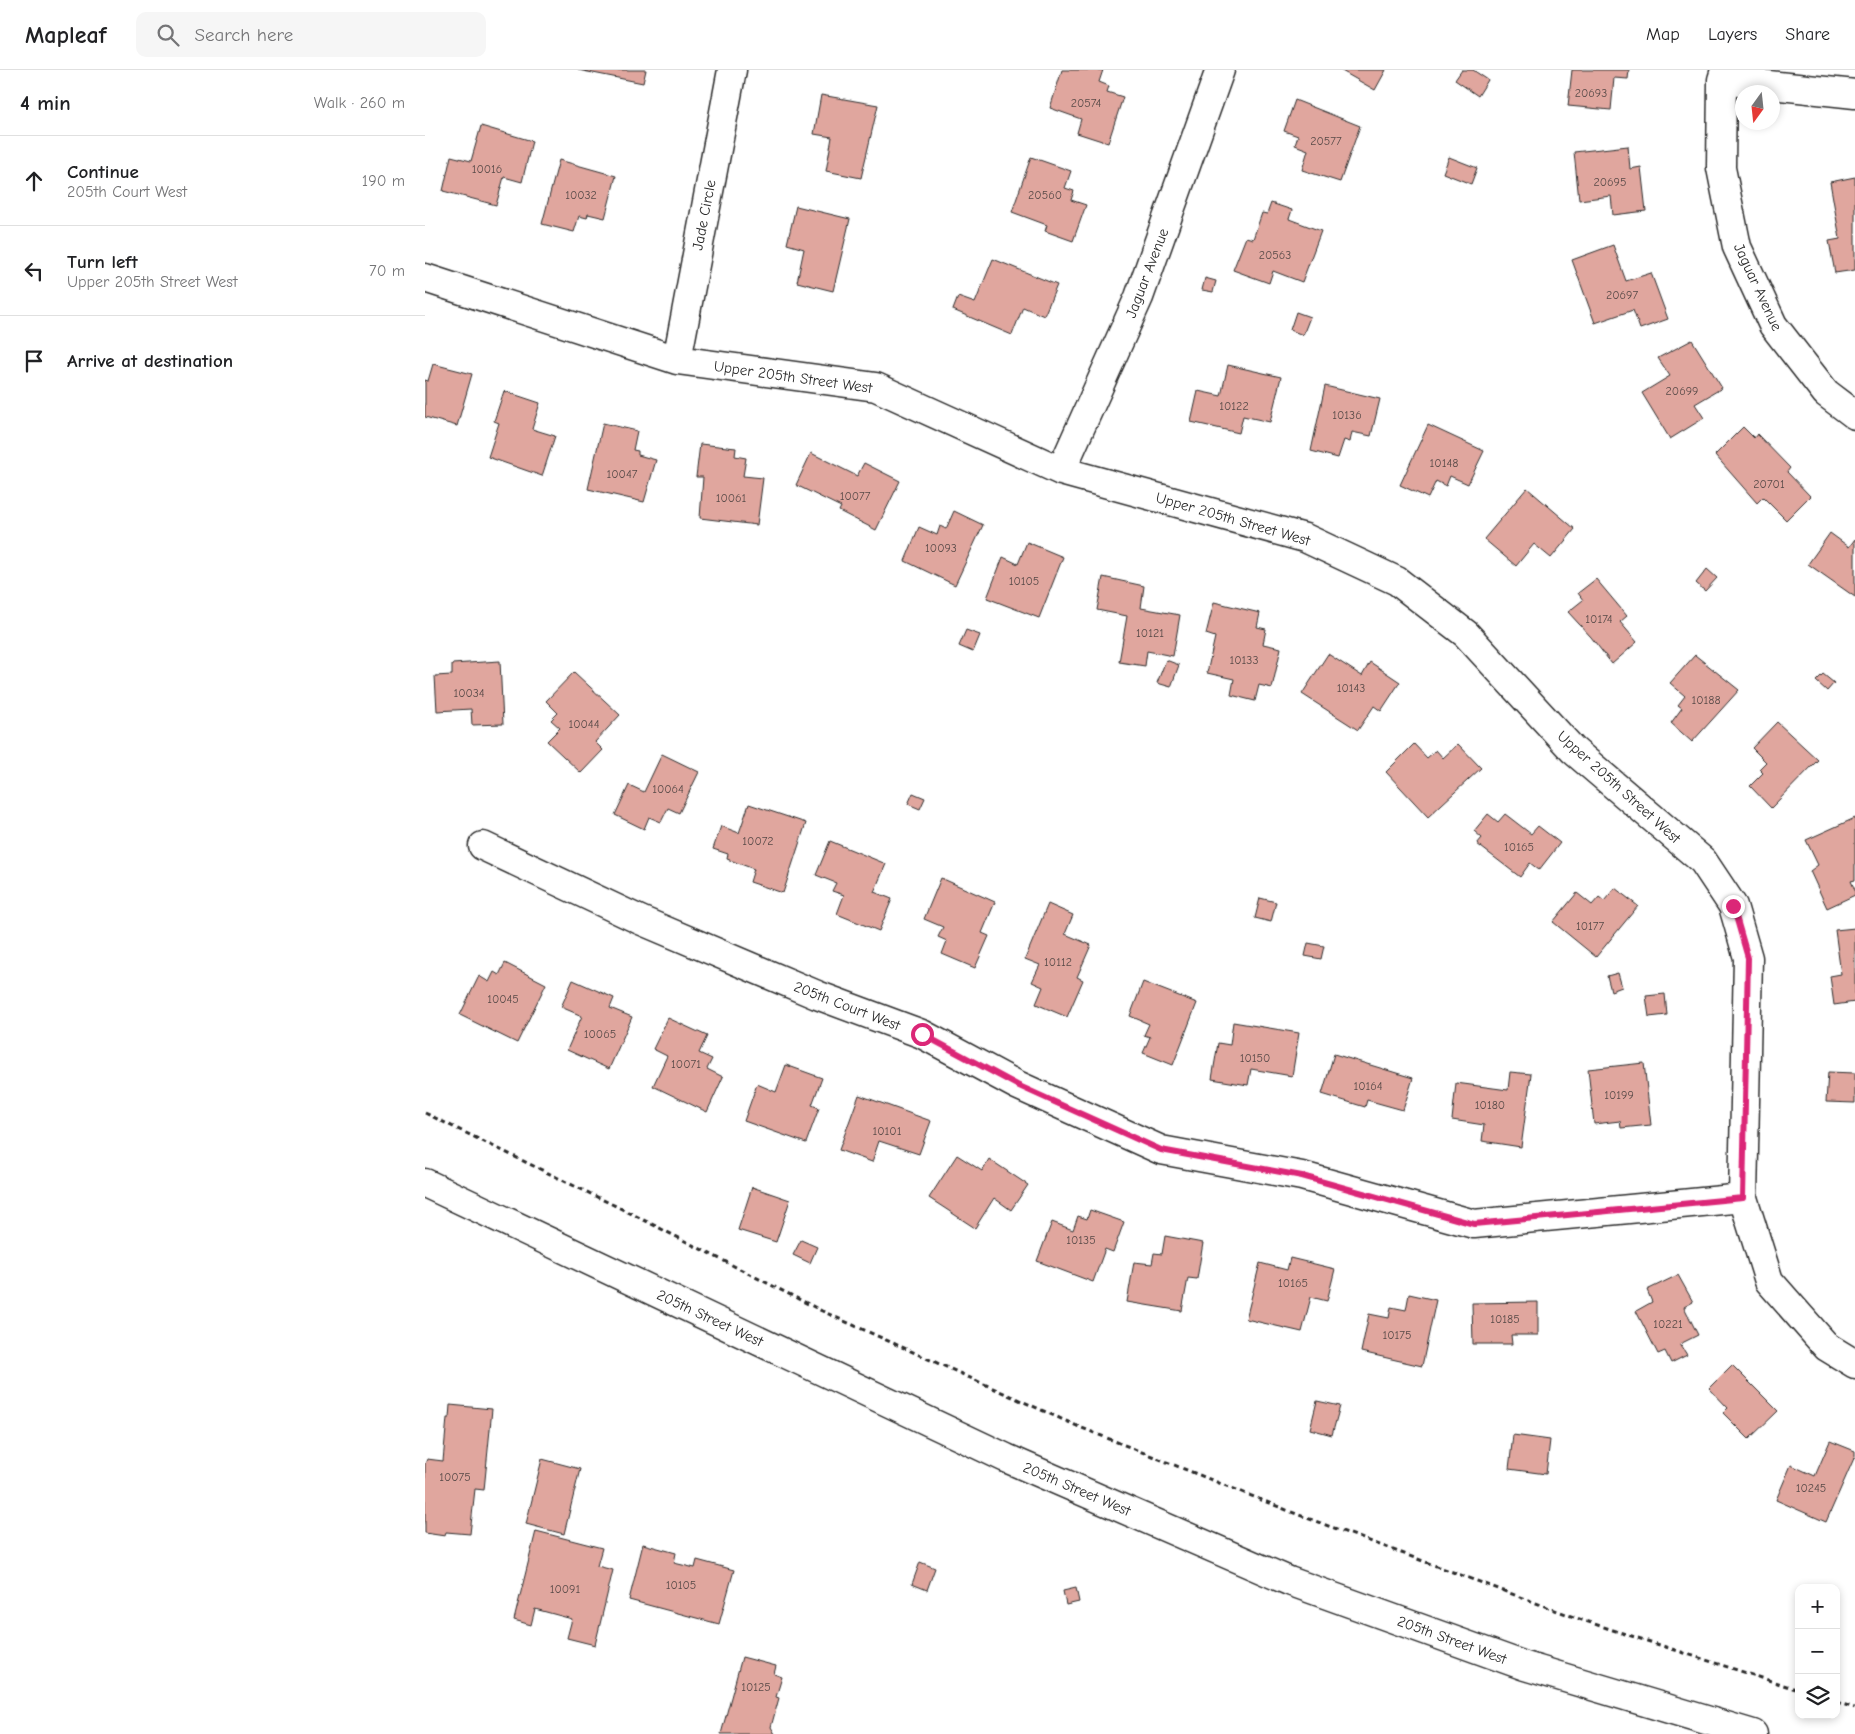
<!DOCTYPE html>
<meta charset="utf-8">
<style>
:root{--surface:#fff;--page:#f6f6f6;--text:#202124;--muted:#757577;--line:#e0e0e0}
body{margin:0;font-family:"Comic Neue",sans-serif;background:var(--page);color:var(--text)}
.controls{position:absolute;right:15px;bottom:15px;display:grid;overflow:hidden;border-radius:10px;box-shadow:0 2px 8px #0003}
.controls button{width:45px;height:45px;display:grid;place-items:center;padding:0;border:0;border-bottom:1px solid var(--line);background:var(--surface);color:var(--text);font:25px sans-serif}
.compass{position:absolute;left:1310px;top:15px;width:45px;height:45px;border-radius:50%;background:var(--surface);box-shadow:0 2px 8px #0003;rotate:195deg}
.stop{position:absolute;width:15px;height:15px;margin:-11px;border:4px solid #db2777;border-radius:50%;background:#fff}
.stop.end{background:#db2777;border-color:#fff;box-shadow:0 1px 5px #0008}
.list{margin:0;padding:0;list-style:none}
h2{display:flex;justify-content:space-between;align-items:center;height:65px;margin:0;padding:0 20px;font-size:21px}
h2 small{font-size:16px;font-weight:400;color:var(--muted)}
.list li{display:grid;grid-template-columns:32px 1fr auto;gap:15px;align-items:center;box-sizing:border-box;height:90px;padding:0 20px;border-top:1px solid var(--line)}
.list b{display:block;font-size:19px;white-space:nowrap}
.list p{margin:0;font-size:16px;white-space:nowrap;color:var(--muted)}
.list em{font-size:16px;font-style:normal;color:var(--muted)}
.icon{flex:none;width:28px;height:28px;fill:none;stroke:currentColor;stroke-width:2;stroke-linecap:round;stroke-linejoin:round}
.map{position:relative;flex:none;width:1430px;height:1664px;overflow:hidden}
header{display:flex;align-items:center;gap:30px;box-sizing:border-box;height:70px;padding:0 25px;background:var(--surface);border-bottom:1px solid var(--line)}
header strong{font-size:24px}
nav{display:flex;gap:28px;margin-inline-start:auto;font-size:18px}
.search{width:350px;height:45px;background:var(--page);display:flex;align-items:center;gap:12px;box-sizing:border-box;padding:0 18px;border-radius:10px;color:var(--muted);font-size:19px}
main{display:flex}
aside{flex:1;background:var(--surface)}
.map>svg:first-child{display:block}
</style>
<header>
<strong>Mapleaf</strong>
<div class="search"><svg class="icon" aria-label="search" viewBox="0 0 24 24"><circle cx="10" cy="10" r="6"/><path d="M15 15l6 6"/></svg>Search here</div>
<nav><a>Map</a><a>Layers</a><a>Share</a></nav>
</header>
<main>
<aside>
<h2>4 min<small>Walk · 260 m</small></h2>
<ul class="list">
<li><svg class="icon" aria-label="ahead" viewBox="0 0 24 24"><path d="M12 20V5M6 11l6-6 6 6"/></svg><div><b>Continue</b><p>205th Court West</p></div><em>190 m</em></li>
<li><svg class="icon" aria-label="left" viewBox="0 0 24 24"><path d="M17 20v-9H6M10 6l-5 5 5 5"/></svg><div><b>Turn left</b><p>Upper 205th Street West</p></div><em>70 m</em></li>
<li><svg class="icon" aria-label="arrive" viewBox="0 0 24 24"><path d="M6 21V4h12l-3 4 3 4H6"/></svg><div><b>Arrive at destination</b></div></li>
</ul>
</aside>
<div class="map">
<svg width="1430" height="1664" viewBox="0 0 1430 1664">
<rect width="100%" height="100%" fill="#fff"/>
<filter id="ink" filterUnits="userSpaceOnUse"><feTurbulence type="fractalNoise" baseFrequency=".02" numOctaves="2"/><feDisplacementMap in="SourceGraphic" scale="10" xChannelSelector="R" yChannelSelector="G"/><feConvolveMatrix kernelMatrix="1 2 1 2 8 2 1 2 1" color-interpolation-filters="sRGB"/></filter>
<g filter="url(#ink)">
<path fill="#e0a69e" stroke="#2b2b2b" d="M153,0h68l-3,13z
M637,0h41l-4,12 10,4 -2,6 16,5 -15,46 -31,-10 4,-14 -31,-11z
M915,0h46l-11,20z
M1037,0h11l15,10 -10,16 -23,-16z
M1147,0h57l-1,9 -14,-1 -3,32 -43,-4z
M396,25l57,10 -17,73 -35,-7 6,-34 -18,-3z
M870,30l65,26 -20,56 -38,-12 6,-20 -13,-5 3,-9 -14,-5z
M56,56l51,15 -10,41 -18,-5 -8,28 -53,-14 8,-35 20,5z
M1203,76l2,23 11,-2 5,44 -33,4 -2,-19 -32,4 -5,-48z
M606,87l40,14 -6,17 9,3 -3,9 15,5 -13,36 -28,-10 2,-6 -35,-13z
M1024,87l28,11 -6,16 -28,-11z
M134,90l57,16 -11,42 -17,-4 -1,4 -8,-2 -5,16 -32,-8z
M1430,107v93l-20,3 -6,-32 11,-2 -10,-57z
M846,133l21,7 -3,9 32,12 -19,51 -29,-11 -4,12 -36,-13 13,-33 7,2 9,-26 5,1z
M371,136l54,13 -17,72 -36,-9 7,-33 -17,-5z
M1188,175l13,36 25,-8 17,46 -28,10 -7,-19 -38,13 -23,-63z
M568,189l64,26 -13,31 -21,-9 -11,28 -59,-25 5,-13 17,6z
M780,208l11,3 -3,11 -11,-2z
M871,242l14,5 -7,18 -13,-5z
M1267,270l30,48 -27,16 9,14 -34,21 -28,-46 28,-17 -12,-18z
M8,294l39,10 -15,52 -32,-9v-37l3,1z
M803,295l53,12 -11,45 -27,-6 -4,17 -48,-11 7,-31 23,5z
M900,316l55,13 -9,37 -19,-4 -2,10 -6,-2 -6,18 -27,-7z
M79,321l36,12 -8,26 23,7 -13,40 -54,-19 11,-34 -5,-2z
M178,353l34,8 -4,19 5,1v4l18,5 -12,42 -56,-13z
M1003,355l56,26 -16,33 -18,-8 -4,10 -10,-5 -8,17 -28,-13z
M1318,357l11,11 3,-4 33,34 -3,4 23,24 -24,24 -23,-23 -6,6 -42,-48z
M275,374l36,4 -1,8 11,2 -3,18 20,2 -6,47 -57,-7 3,-41h-7z
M386,383l46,23 7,-13 36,18 -24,49 -37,-19 2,-4 -45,-22z
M1102,418l48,41 -24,29 -17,-14 -18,22 -32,-27z
M529,441l29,14 -28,60 -50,-24 14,-34 18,8 3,-9 6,3z
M1405,463l19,14 6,-8v58l-47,-33z
M602,472l36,15 -24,61 -52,-20 16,-41 15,7z
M1282,499l10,9 -12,13 -9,-8z
M678,507l41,9 -3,22 39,7 -7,41 -26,-5 -2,15 -26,-4 8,-46 -30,-6z
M1171,509l31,37 -7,6 17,20 -25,22 -21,-27 -23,-25 15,-12 -5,-7z
M789,532l46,11 -3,14 9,2 -3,15 18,4 -9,40 -13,-3 -4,16 -24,-6 3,-16 -27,-6 8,-36 -9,-3z
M541,560l14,5 -7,17 -14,-6z
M903,584l34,22 8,-14 30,20 -19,29 -7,-5 -16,24 -56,-36z
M1270,585l44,35 -47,52 -21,-19 11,-15 -4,-3 7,-9 -15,-13z
M741,590l13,5 -8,22 -14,-4z
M75,591l3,63 -31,1 -1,-16 -34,2 -2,-35 17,-1v-11z
M149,602l46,43 -25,27 8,8 -22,23 -34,-32 13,-13 -9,-8 7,-7 -12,-12z
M1398,604l11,9 -7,8 -11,-10z
M1352,652l41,38 -47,48 -21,-22 13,-13 -4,-4 7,-7 -14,-14z
M989,674l13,14 9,-8 7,8 15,-14 23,24 -53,49 -42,-45z
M237,684l37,18 -20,41 -11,-5 -7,14 -12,-5 -5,12 -29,-14 14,-30 15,7z
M488,723l12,5 -5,11 -12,-5z
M324,734l57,19 -23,70 -33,-11 4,-13 -27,-10 1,-5 -15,-5 8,-23 18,7z
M1063,744l10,8 7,-8 26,20 7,-8 22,17 -21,27 -9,-7 -10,14 -43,-33 5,-6 -8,-7z
M1430,748v62l-4,1 4,9v5l-28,13 -17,-37 8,-6 -12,-25z
M405,771l56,23 -12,28 18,7 -13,32 -42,-17 7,-19 -12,-4 4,-8 -20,-8z
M516,808l54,24 -13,31 7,3 -14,32 -33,-14 5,-13 -9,-4 5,-10 -19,-8z
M1190,818l23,18 -42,51 -43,-35 24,-29 15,12 7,-8 5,4z
M835,828l16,4 -5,20 -16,-4z
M623,834l25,11 -8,19 26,11 -14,32 6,3 -16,37 -31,-13 7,-17 -11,-5 8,-17 -15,-6z
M1430,858v74l-21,3 -4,-29 11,-2 -6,-44z
M883,873l16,3 -3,13 -16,-3z
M80,893l41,21 -29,59 -57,-28 19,-39 10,6 5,-10 5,3z
M1193,903l4,14 -11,4 -4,-15z
M148,910l41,18 -4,10 22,9 -23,52 -42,-19 15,-34 -21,-9z
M718,912l54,21 -24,62 -30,-12 7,-16 -6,-2 5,-11 -19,-8z
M1240,924l2,21 -18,2 -3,-21z
M243,948l39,18 -8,17 13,6 -5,10 16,8 -16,35 -54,-26 14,-30 -14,-7z
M808,952l66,11 -7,43 -41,-7 -3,16 -36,-6 6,-36 12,2z
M909,984l79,24 -10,32 -36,-10 -2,7 -43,-13z
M1219,993l7,62 -30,3 -1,-7 -26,3 -6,-55z
M361,995l36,13 -10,27 7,3 -13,35 -62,-22 13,-37 19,8z
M1085,1002l21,2 -10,73 -39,-6 2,-16 -32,-5 4,-37 52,7z
M1403,1002l27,1v30l-29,-1z
M434,1025l72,26 -12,33 -40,-13 -7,21 -33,-12z
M532,1085l25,16 7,-12 39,26 -17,25 -17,-12 -19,30 -46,-30z
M327,1117l38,13 -14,42 -38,-12z
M665,1140l34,12 -11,30 -8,-3 -12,33 -56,-21 15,-39 21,8 5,-14 9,3z
M740,1166l38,7 -6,36 -9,-1 -6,33 -55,-9 7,-40 18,2 2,-11 8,1z
M376,1170l16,7 -7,16 -17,-8z
M865,1188l45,11 -8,32 -16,-4 -9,35 -56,-13 14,-56 27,7z
M1253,1205l15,27 -9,5 14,28 -18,9 7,11 -16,8 -6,-12 -7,3 -22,-43 16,-9 -5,-12z
M984,1224l27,6 -14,66 -61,-14 8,-38 20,4 2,-11 15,3z
M1113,1232v33h-27l1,9h-39l-1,-41z
M1307,1295l46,46 -29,28 -26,-26 5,-5 -19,-20z
M892,1331l23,5 -8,29 -22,-6z
M25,1335l42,4 -8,81 -9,-1 -5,45 -24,-2 -1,4 -20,-3v-69l2,-5 16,2 4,-43h2z
M1088,1365l37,5 -4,34 -37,-5z
M1405,1371l25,10v5l-29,66 -50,-22 15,-35 24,11z
M117,1389l38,10 -16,65 -38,-10z
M111,1461l66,17 -5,18 16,4 -18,75 -28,-7 5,-19 -37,-10 -4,16 -17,-5z
M218,1474l33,9 -2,10 21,5 2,-8 37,10 -15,54 -90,-24z
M495,1492l15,6 -8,22 -15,-6z
M651,1518l3,14 -13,3 -3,-14z
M317,1587l34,9 -2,8 8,3 -6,20 3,1 -8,29 4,7h-54z"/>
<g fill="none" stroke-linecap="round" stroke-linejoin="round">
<g stroke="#2b2b2b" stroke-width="31">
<path id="street" d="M1300,0l-3,10 -1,88 16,79 36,78 53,68 29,22
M1297,10l133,14
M0,208l252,82 199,27 185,84 244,67 92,43 69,53 107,116 130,111 30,45 15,52 -5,240 26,83 58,66 28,17
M252,290l55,-290
M636,401l78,-174 81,-227
M58,776l157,74 177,75 105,39 95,51 144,65 141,26 172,48 269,-26"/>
</g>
<g stroke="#2b2b2b" stroke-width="31">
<path id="secondary" d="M0,1113l581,275 283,123 236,85 228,68"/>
</g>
<path stroke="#2b2b2b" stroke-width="3" stroke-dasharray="5 4" stroke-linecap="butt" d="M0,1043l207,101 190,97 255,115 222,89 283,105 217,70
M1411,1632l19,6"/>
<use href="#street" stroke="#fff" stroke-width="28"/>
<use href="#secondary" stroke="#fff" stroke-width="28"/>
</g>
</g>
<g fill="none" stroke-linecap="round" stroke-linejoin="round" filter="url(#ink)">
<path stroke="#db2777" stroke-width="6" d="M497,964l95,51 144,65 141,26 172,48 269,-26 5,-240 -15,-52"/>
</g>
<g text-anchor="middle" stroke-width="4" stroke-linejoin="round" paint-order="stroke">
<g font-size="12" fill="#584a48">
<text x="1166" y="27">20693</text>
<text x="661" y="37">20574</text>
<text x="901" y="75">20577</text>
<text x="62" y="103">10016</text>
<text x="1185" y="116">20695</text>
<text x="156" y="129">10032</text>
<text x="620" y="129">20560</text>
<text x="850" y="189">20563</text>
<text x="1197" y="229">20697</text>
<text x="1257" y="325">20699</text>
<text x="809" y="340">10122</text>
<text x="922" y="349">10136</text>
<text x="1019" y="397">10148</text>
<text x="197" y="408">10047</text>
<text x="1344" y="418">20701</text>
<text x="430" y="430">10077</text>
<text x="306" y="432">10061</text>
<text x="516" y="482">10093</text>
<text x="599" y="515">10105</text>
<text x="1174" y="553">10174</text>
<text x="725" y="567">10121</text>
<text x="819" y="594">10133</text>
<text x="926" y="622">10143</text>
<text x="44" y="627">10034</text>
<text x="1281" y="634">10188</text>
<text x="159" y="658">10044</text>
<text x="243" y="723">10064</text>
<text x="333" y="775">10072</text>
<text x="1094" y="781">10165</text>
<text x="1165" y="860">10177</text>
<text x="633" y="896">10112</text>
<text x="78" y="933">10045</text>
<text x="175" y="968">10065</text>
<text x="830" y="992">10150</text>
<text x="261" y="998">10071</text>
<text x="943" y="1020">10164</text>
<text x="1194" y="1029">10199</text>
<text x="1065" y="1039">10180</text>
<text x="462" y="1065">10101</text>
<text x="656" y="1174">10135</text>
<text x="868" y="1217">10165</text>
<text x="1080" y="1253">10185</text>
<text x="1243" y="1258">10221</text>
<text x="972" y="1269">10175</text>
<text x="30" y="1411">10075</text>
<text x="1386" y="1422">10245</text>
<text x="256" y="1519">10105</text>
<text x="140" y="1523">10091</text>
<text x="331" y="1621">10125</text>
</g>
<g font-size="15" fill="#2b2b2b" stroke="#fff">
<text transform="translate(279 145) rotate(-79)" y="5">Jade Circle</text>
<text transform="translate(722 203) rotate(-69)" y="5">Jaguar Avenue</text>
<text transform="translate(1333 217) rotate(65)" y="5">Jaguar Avenue</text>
<text transform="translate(368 307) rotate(8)" y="5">Upper 205th Street West</text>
<text transform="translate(808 449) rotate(16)" y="5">Upper 205th Street West</text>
<text transform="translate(1194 717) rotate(42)" y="5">Upper 205th Street West</text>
<text transform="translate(422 936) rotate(21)" y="5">205th Court West</text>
<text transform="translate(285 1248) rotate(25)" y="5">205th Street West</text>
<text transform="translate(652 1419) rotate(23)" y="5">205th Street West</text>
<text transform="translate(1027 1570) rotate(20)" y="5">205th Street West</text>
</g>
</g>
</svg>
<div class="controls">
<button>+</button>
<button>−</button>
<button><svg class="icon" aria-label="layers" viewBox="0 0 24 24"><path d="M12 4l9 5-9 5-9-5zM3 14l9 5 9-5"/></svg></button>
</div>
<svg class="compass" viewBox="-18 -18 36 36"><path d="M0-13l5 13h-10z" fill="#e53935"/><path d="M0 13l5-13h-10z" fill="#757577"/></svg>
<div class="stop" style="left:497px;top:964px"></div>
<div class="stop end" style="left:1308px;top:836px"></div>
</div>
</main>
